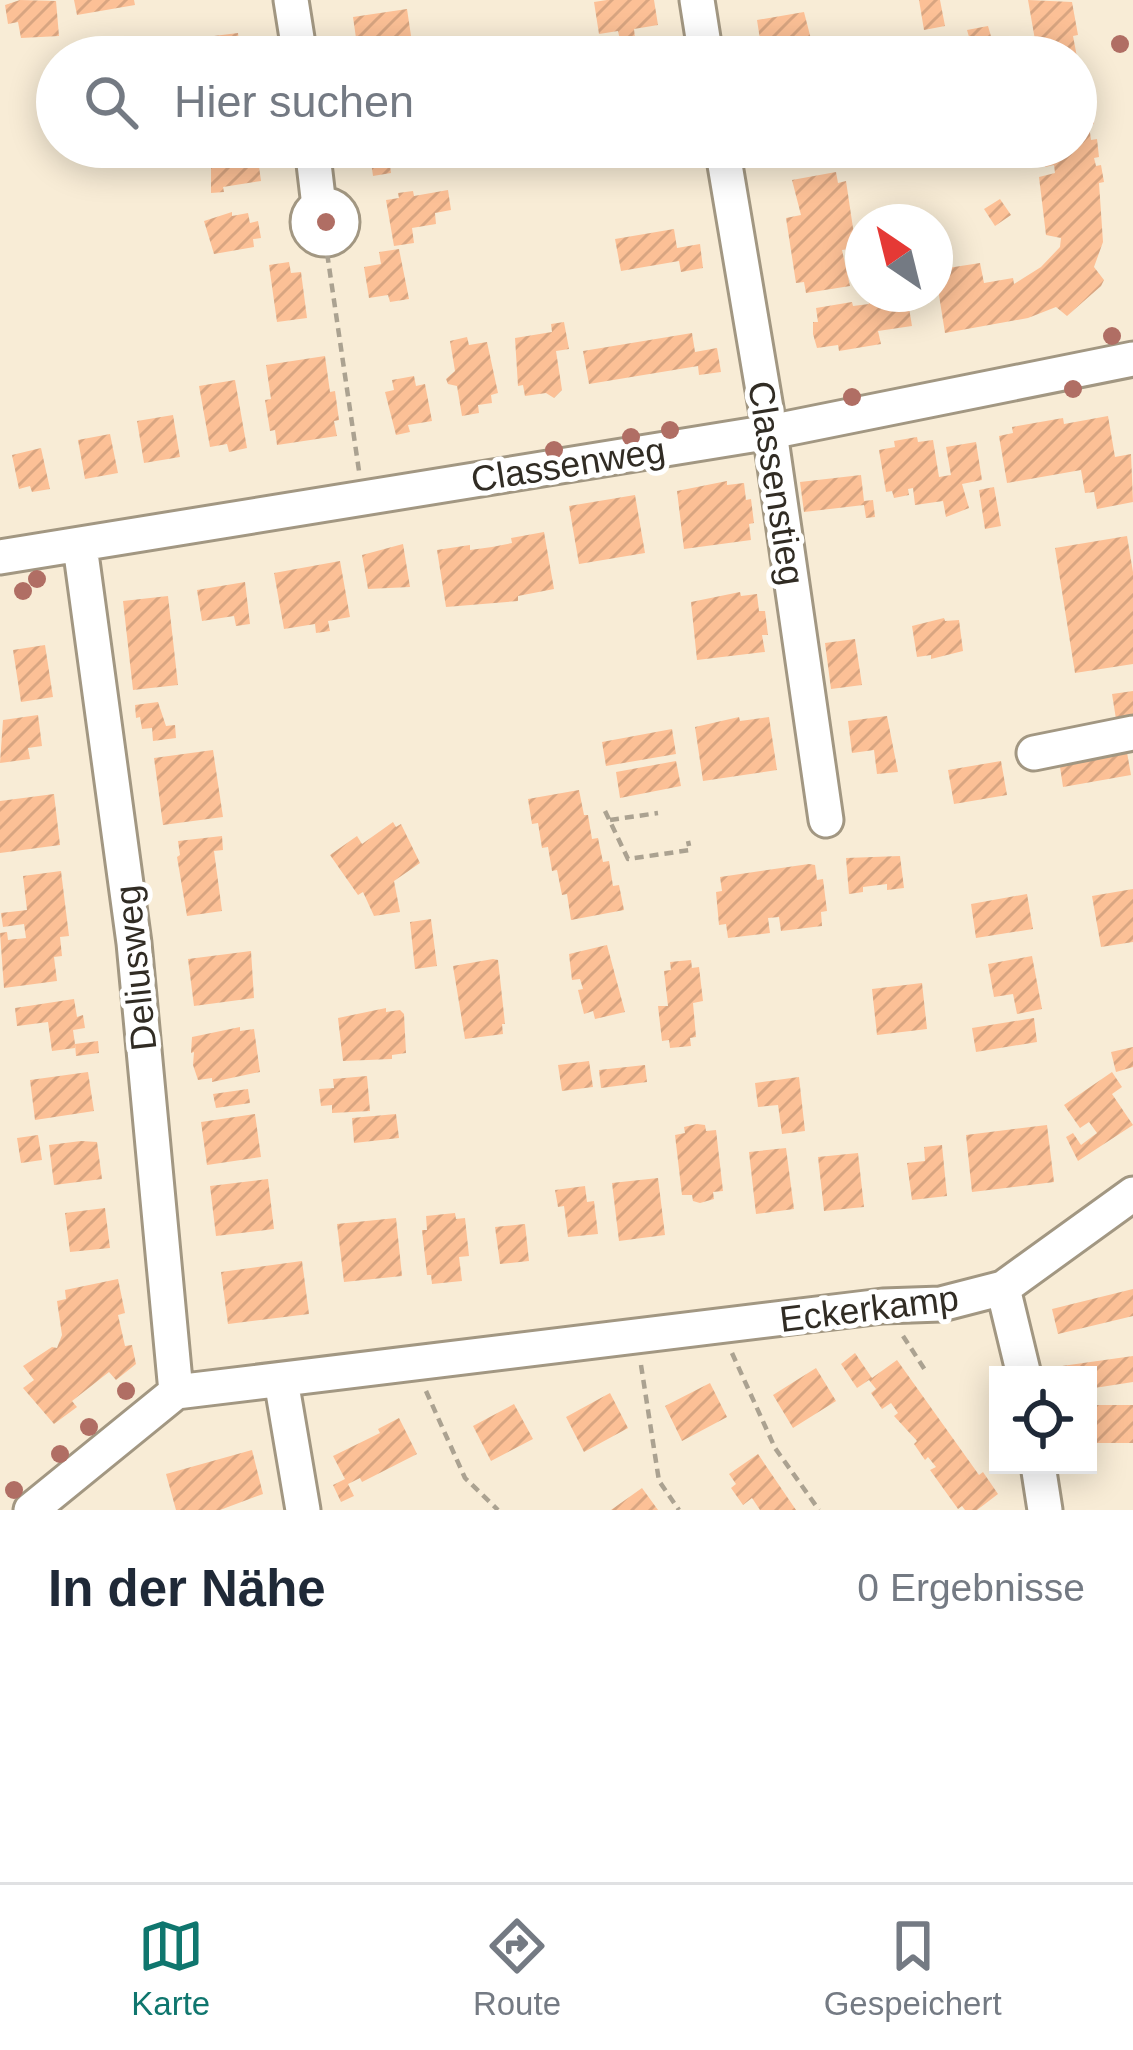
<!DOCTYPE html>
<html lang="de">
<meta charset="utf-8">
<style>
:root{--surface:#fff;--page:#f2f2f3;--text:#1f2937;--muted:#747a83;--line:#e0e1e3;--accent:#0f766e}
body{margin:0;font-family:Helvetica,sans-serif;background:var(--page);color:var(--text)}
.controls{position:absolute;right:36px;bottom:36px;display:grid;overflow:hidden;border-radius:0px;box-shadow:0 6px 30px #0003}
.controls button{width:108px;height:108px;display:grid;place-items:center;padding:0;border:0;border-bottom:3px solid var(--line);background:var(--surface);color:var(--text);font:60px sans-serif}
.compass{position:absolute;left:845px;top:204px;width:108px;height:108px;border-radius:50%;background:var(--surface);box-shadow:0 6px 30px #0003;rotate:325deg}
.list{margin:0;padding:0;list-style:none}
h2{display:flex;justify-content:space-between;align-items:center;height:156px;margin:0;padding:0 48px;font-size:51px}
h2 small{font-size:39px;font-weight:400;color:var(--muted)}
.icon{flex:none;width:66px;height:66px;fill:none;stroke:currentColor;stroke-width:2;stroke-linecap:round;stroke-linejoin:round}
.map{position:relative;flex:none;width:1133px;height:1510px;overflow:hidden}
.search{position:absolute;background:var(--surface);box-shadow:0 6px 30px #0003;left:36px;right:36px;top:36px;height:132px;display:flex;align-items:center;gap:30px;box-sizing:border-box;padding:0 42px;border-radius:66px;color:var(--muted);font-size:45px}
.sheet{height:372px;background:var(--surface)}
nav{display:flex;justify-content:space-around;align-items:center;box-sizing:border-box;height:168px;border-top:3px solid var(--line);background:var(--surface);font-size:33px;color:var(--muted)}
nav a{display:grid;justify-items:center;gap:6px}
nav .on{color:var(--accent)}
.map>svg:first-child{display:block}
</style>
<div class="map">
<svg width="1133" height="1510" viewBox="0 0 1133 1510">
<defs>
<pattern id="building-hatch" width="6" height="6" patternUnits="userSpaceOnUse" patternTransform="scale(3)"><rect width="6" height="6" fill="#fcc096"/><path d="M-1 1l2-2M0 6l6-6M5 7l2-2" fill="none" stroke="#d8a581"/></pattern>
</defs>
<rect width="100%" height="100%" fill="#f8ecd6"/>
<path fill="url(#building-hatch)" d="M20,0l36,1 3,35 -38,2 -3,-16 -10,2 -3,-19z
M74,0h60l1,5 -58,10z
M607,0h47l4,25 -24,4 1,9 -15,2 -2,-9 -19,3 -5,-32z
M919,0h21l5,26 -21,4z
M1028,0l44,2 6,33 -5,1 4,21h-39z
M407,9l6,40 -33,5 -2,-12 -21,3 -4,-28z
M804,12l8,31 -12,2 3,12h-24l-2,-14 -16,3 -4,-26z
M988,26l9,31h-22l-8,-27z
M238,33l3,24h-41l-2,-19z
M1091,105l3,19 -5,1 2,15 6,-1 2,18 -5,1 2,8 5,-1 3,17 -5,1 4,59 -9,25 10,13 -3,6 -34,30 -11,-9 -28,11 -83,15 -10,-63 45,-7 4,20 29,-5 1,6 27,-17 19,-20 1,-9 -15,-3 -7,-58 16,-4 -1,-8 -9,2 -4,-20h35v-39z
M369,147h39l2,16 -20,2 1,8 -18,3z
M599,147h83l3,16 -22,4 -2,-10 -58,11z
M257,152l4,29 -38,6 1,5 -13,1v-35z
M836,172l2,11 8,-2 10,67 -14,2 8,36 -44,7 -2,-11 -8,1 -10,-65 15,-3 -9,-35z
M448,190l3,20 -16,3 1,11 -24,4 2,15 -20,3 -8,-46 13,-2 -1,-5 15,-2 1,5z
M1000,199l11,16 -16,11 -11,-17z
M232,212v4l16,-3 2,10 8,-2 3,17 -8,1 1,8 -40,7 -10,-33z
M674,229l3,19 23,-4 3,24 -22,4 -2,-11 -58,10 -6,-32z
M399,249l10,50 -19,3 -2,-7 -19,3 -5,-31 17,-3 -2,-12z
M289,262l2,11 10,-1 6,46 -30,4 -8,-57z
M867,294l40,2 5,30 -34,5 3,13 -42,7 -1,-6 -21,3 -4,-14v-12h5l-2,-14 36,-6 1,4 16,-2z
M564,322l5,27 -13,2 6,39 -8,8 -8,-5 -21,3 -2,-11 -5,1 -3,-48 37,-6 -1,-8z
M692,333l3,19 22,-4 4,24 -22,3 -1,-9 -109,18 -6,-33z
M467,337l2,8 18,-3 11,51 -7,2 1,8 -14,2 1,8 -17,3 -5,-30 -9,-2 -2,-5 9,-8 -5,-30z
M325,356l5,36 5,-1 4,29 -5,1 3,15 -60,9 -2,-15 -5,1 -5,-31 6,-1 -5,-34z
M414,376l2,10 9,-2 7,37 -24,4 2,7 -14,3 -11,-43 9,-2 -2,-10z
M235,380l12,68 -18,4 -2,-8 -17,3 -11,-61z
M173,415l7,42 -36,6 -7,-42z
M1108,416l7,41 16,-3 2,48 -36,7 -3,-17 -9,1 -4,-23 -74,13 -8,-47 14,-3 -1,-6 51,-9 1,6z
M110,434l8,39 -33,6 -7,-39z
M917,437l1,5 15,-2 6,37 12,-2 -5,-28 30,-5 6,38 -20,4 7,24 -23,9 -3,-16 -28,4 -2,-17 -5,1 1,6 -15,3 -2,-7 -6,1 -7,-42 16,-3 -1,-6z
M41,448l9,41 -18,3 -2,-6 -11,3 -7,-34z
M861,475l3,26 9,-1 2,17 -9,1 -2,-13 -60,7 -4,-30z
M727,481v4l17,-2 2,17 5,-1 3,24 -5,1 2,16 -67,9 -7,-58z
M994,487l7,39 -16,3 -6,-39z
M635,495l10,58 -66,11 -10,-58z
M544,532l10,57 -36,7v5l-72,6 -9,-57 33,-5v5l22,-3 20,-4 -1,-5z
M1127,536l6,36v92l-58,9 -20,-125z
M403,544l7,43 -42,2 -6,-34z
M340,561l10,56 -22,4 2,10 -14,2 -1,-9 -31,5 -10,-56z
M245,582l5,42 -14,2 -2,-10 -32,5 -5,-31z
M740,592l1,4 16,-2 2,17h6l3,24h-6l3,17 -68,8 -6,-58z
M168,596l10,89 -45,5 -10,-89z
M944,618l1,3 14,-1 4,31 -32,8v-4l-14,2 -5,-31z
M855,639l7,46 -31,4 -6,-46z
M45,645l8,52 -32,5 -8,-52z
M1133,691v25l-17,3 -4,-25z
M158,702l8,24 9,-1 1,13 -23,3 -1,-13 -10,1 -2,-12 -4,1 -1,-13z
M38,715l4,31 -14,2 2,11 -30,4 3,-43z
M887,716l11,56 -21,2 -3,-24 -22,3 -4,-32z
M739,717l1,4 29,-4 8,53 -74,11 -8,-54z
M672,729l4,25 -70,12 -4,-24z
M1125,741l6,34 -68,12 -4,-27z
M213,750l10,67 -60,8 -9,-67z
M676,761l5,25 -61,12 -4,-26z
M1001,761l6,34 -53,9 -6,-34z
M579,790l5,25h4l4,24 6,-1 5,24 6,-1 4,25 6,-1 5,25 -53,10 -4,-26 -5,1 -5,-25 -5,1 -4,-24 -6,1 -4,-25 -6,1 -4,-25z
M54,794l6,51 -60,8v-52z
M393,822l3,5 5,-3 19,39 -26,18 6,31 -26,4 -11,-24 -5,3 -28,-40 27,-19 5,8z
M222,836l1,14 -9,1 8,60 -35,5 -10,-59 3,-2 -2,-14z
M900,856l4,32 -17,2v-6l-24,3v5l-14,2 -3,-36z
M809,864l6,1 2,15 6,-1 4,32 -6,1 1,14 -41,5 -2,-14 -11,1 2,15 -42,5 -2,-14 -7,1 -3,-33 6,-1 -2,-14z
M61,871l8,65 -9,1 2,19 -8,1 3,24 -53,7 -4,-55 7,-1 1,8 18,-2 -2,-14 -21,3 -2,-14 26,-3 -4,-34z
M1133,889v53l-32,5 -9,-51z
M1027,894l6,35 -57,9 -5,-34z
M431,919l6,47 -22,3 -5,-47z
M607,945l18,67 -30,7 -2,-8 -9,3 -6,-24 5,-1 -3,-10 -8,1 -3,-26z
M251,951l3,47 -60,8 -6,-47z
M1032,956l10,53 -25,5 -4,-20 -19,3 -6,-33z
M493,959l5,1 7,64h-3l1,10 -38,5 -12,-73z
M691,960l1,8 7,-1 4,34 -10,2 3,34 -6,1 1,8 -21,2 -1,-8 -7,1 -4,-35h10l-4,-35 7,-1 -1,-8z
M922,983l5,46 -50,6 -5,-46z
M74,999l3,18 6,-2 2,13 -12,2 2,14 23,-3 1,12 -23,3 -1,-12v4l-23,3 -4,-29 -31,4 -2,-18z
M386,1008v4l14,-2 4,4 2,39 -14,2v4l-49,2 -5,-43z
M1034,1018l3,24 -61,10 -4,-24z
M240,1027v4l14,-2 6,43 -48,10v-4l-14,2 -5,-15 1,-13 -3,1 1,-16z
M1133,1047v20l-17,5 -5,-20z
M589,1061l4,26 -31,4 -4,-26z
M645,1065l2,17 -46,6 -2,-18z
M88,1072l6,39 -59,9 -5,-40z
M1112,1072l10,15 -10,7 21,31 -55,36 -12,-24 7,-4 8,12 16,-12 -8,-11 -9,6 -16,-23z
M367,1076l3,35 -38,2v-8l-11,1 -2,-17 15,-1 -1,-9z
M799,1077l6,54 -23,3 -4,-29 -20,2 -3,-24z
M248,1089l2,14 -34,5 -3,-14z
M255,1114l6,43 -54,8 -6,-43z
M396,1114l3,24 -45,5 -2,-25z
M697,1124l8,1 1,6 10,-1 7,61 -10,1 1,7 -14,4 -7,-2 -1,-6h-10l-7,-60 10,-2 -1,-6z
M1047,1125l7,57 -82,10 -6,-57z
M38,1135l4,25 -21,3 -4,-25z
M81,1141l16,1 5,37 -48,6 -5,-40z
M942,1145l5,51 -35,4 -5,-37 18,-2 -1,-14z
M786,1148l8,61 -38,5 -7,-62z
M858,1153l6,54 -40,4 -6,-54z
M658,1178l7,57 -46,6 -7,-58z
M268,1179l6,50 -58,7 -6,-50z
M585,1186l2,16 7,-1 4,33 -30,3 -4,-31 -6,1 -3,-17z
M105,1208l5,40 -40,4 -5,-39z
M455,1213l1,6 9,-1 4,38 -10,1 3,24 -30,3 -1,-9h-4l-5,-45h5l-1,-14z
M396,1218l6,58 -58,6 -7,-58z
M525,1224l4,37 -29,3 -5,-37z
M302,1261l7,53 -81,10 -7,-52z
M118,1279l7,34 -7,2 7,31 7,-1 4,19 -20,16 -7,-8 -37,29 5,6 -23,17 -31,-36 11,-8 -11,-14 29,-19 5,1 5,-13 -5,-34 9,-2 -1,-9z
M1133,1289v27l-75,18 -6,-25z
M855,1353l17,25 25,-18 82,115 4,-3 15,22 -21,16h-12l-3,-4 -4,3 -28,-39 6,-3 -8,-10 -3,3 -11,-16 3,-3 -23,-25 4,-3 -7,-10 -9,6 -11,-16 5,-4 -7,-9 -12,8 -16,-24z
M1133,1356v26l-45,7v-14h-24l-2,-9z
M816,1368l20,33 -43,27 -20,-33z
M710,1383l17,34 -45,24 -17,-35z
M610,1393l18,35 -44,24 -18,-35z
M514,1404l19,35 -42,22 -18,-35z
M1091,1405h42v38h-42z
M399,1418l18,36 -55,28 -2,-4 -12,6 6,12 -13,6 -8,-17 12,-6 -12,-23 47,-23 -2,-4z
M252,1450l11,44 -43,16h-44l-10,-36z
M758,1454l38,56h-36l-8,-12 -9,7 -12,-17 5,-4 -7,-10z
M642,1488l16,22h-47z"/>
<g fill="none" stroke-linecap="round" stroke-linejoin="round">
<g stroke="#a29782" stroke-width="39">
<path id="minor" d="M291,0l9,57
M697,0l9,57
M312,147l7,59
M722,147l48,285 56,388
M308 222a17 17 0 1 1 34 0a17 17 0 1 1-34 0Z
M80,546l54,397 42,449
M0,557l770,-125 363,-73
M1034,753l99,-20
M1003,1288l21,87
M281,1380l22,130
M1038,1465l7,45
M31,1510l145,-118 707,-86 58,-2 62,-16 130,-94"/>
</g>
<path stroke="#aba291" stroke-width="4.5" stroke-dasharray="9 6" stroke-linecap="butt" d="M325,239l34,232
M605,811l23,48 62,-9 -2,-9
M610,820l48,-7
M903,1336l24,37
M732,1353l43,95 44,62
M641,1365l18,116 20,29
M426,1391l39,87 33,32"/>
<use href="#minor" stroke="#fff" stroke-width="33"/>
</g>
<g fill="#b06e64">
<circle cx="1120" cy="44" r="9"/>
<circle cx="326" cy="222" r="9"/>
<circle cx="1112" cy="336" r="9"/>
<circle cx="1073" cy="389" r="9"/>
<circle cx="852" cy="397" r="9"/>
<circle cx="670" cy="430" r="9"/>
<circle cx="631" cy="437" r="9"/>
<circle cx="554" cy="450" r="9"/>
<circle cx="37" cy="579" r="9"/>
<circle cx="23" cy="591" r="9"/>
<circle cx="126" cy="1391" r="9"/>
<circle cx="89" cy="1427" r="9"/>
<circle cx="60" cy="1454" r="9"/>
<circle cx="14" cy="1490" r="9"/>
</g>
<g text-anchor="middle" stroke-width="10" stroke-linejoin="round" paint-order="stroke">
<g font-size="36" fill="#312c24" stroke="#fff">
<text transform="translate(568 464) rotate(-9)" y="13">Classenweg</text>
<text transform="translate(777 483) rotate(81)" y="13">Classenstieg</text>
<text transform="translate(135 968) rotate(-96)" y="13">Deliusweg</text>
<text transform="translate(869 1308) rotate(-7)" y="13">Eckerkamp</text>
</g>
</g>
</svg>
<div class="controls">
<button><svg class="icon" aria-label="locate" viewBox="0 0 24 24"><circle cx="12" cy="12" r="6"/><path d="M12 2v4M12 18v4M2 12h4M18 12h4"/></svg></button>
</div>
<svg class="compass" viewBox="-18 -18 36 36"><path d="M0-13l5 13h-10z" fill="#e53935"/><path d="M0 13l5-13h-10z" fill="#747a83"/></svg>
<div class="search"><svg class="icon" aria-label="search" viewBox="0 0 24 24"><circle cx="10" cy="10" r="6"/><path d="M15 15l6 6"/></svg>Hier suchen</div>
</div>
<section class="sheet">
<h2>In der Nähe<small>0 Ergebnisse</small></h2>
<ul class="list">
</ul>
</section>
<nav>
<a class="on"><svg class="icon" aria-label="map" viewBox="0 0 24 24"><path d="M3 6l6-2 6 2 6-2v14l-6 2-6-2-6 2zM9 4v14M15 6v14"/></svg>Karte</a>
<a><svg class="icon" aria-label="directions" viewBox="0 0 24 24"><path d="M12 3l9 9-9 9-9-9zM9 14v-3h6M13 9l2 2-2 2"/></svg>Route</a>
<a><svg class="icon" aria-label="saved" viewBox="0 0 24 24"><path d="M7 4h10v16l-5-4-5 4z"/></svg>Gespeichert</a>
</nav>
